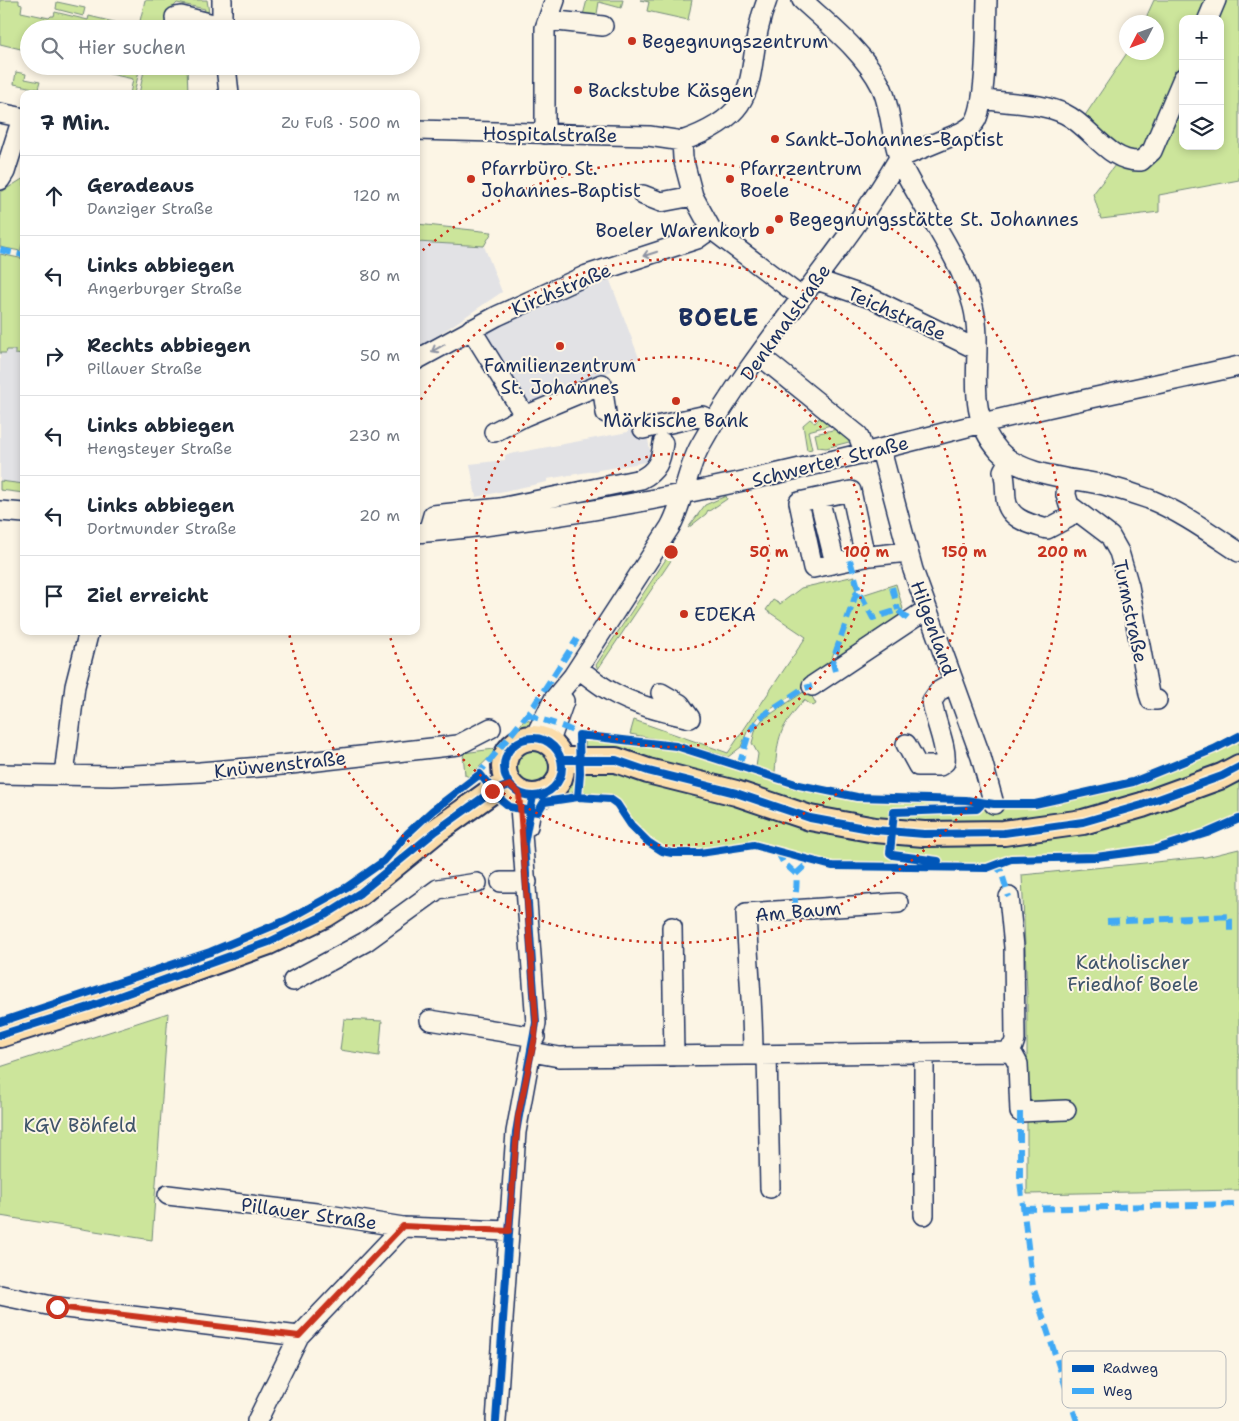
<!DOCTYPE html>
<html lang="de">
<meta charset="utf-8">
<style>
:root{--surface:#fff;--page:#f2f2f3;--text:#1f2937;--muted:#747a83;--line:#e0e1e3}
body{margin:0;font-family:"Shantell Sans",sans-serif;background:var(--page);color:var(--text)}
.controls{position:absolute;right:15px;top:15px;display:grid;overflow:hidden;border-radius:10px;box-shadow:0 2px 8px #0003}
.controls button{width:45px;height:45px;display:grid;place-items:center;padding:0;border:0;border-bottom:1px solid var(--line);background:var(--surface);color:var(--text);font:25px sans-serif}
.compass{position:absolute;left:1119px;top:15px;width:45px;height:45px;border-radius:50%;background:var(--surface);box-shadow:0 2px 8px #0003;rotate:228deg}
.stop{position:absolute;width:15px;height:15px;margin:-11px;border:4px solid #c8321e;border-radius:50%;background:#fff}
.stop.end{background:#c8321e;border-color:#fff;box-shadow:0 1px 5px #0008}
.list{margin:0;padding:0;list-style:none}
h2{display:flex;justify-content:space-between;align-items:center;height:65px;margin:0;padding:0 20px;font-size:21px}
h2 small{font-size:16px;font-weight:400;color:var(--muted)}
.list li{display:grid;grid-template-columns:32px 1fr auto;gap:15px;align-items:center;box-sizing:border-box;height:80px;padding:0 20px;border-top:1px solid var(--line)}
.list b{display:block;font-size:19px;white-space:nowrap}
.list p{margin:0;font-size:16px;white-space:nowrap;color:var(--muted)}
.list em{font-size:16px;font-style:normal;color:var(--muted)}
.icon{flex:none;width:28px;height:28px;fill:none;stroke:currentColor;stroke-width:2;stroke-linecap:round;stroke-linejoin:round}
.map{position:relative;flex:none;width:1239px;height:1421px;overflow:hidden}
.search{position:absolute;background:var(--surface);box-shadow:0 2px 8px #0003;left:20px;top:20px;width:400px;height:55px;display:flex;align-items:center;gap:12px;box-sizing:border-box;padding:0 18px;border-radius:28px;color:var(--muted);font-size:19px}
.panel{position:absolute;background:var(--surface);box-shadow:0 2px 8px #0003;left:20px;top:90px;width:400px;height:545px;border-radius:10px}
.map>svg:first-child{display:block}
</style>
<div class="map">
<svg width="1239" height="1421" viewBox="0 0 1239 1421">
<rect width="100%" height="100%" fill="#fcf5e5"/>
<filter id="ink" filterUnits="userSpaceOnUse"><feTurbulence type="fractalNoise" baseFrequency=".02" numOctaves="2"/><feDisplacementMap in="SourceGraphic" scale="10" xChannelSelector="R" yChannelSelector="G"/><feConvolveMatrix kernelMatrix="1 2 1 2 8 2 1 2 1" color-interpolation-filters="sRGB"/></filter>
<g filter="url(#ink)">
<path fill="#e2e2e5" d="M416,242l68,4 18,46 -86,58z
M608,275l31,83 -113,53 -49,-77z
M0,292l24,5v187l-24,-3z
M640,426l7,8 5,27 -105,18v3l-71,15 -6,-33 35,-4v-5l123,-23v-5z"/>
<path fill="#cce59b" stroke="#748a7c" fill-rule="evenodd" d="M0,0h19v4l3,1 -1,7 28,6 2,-2h3l1,-4 33,8 1,-4 54,13h-114v22l-29,-7z
M145,0h62l3,19 -10,-2 5,-8 -28,-6 -8,9 3,17h-20v-4l-12,-4z
M587,0h36l-2,8 -22,-6 -3,18 -14,-1z
M640,0h52l-4,20 -41,-9 2,-9z
M1154,0h85v180l-80,15v17l-58,7 -8,-25 22,-29 11,-5 -46,-37 47,-70 29,-1v-30h-12zM1183,19h37v127h-37z
M57,2l28,6 -2,8 -27,-7z
M74,66h66l-6,28h-4l3,-15z
M145,66h42l1,28h-49z
M16,72l10,2 -1,5 15,3 -2,7 -24,-5z
M24,178v60l-4,13 -20,-4v-56h3z
M417,224l74,8h1l-8,14 -67,-4z
M0,254l24,5v96l-9,-1v-4h-8l-1,3h-6z
M820,417l11,8 -23,6 4,18 -5,1 -4,-25 7,-6 5,4z
M837,429l12,10v3l-23,6 -8,-1 -3,-13z
M0,481l24,3v9l-24,-3z
M726,496l1,3 -18,12 -1,-1 -2,4 -18,14 17,-23z
M670,553l4,3 -76,113 -2,-4z
M855,576l-2,7 6,13 37,-12 7,25 -6,4 5,4 -66,44 5,-17 -4,-2 -9,29 -57,38 -10,5 -14,18 -6,15 -13,10 -35,-11 -63,-12 4,-14 94,33 78,-116 -40,-27 7,-10 7,4 21,-16z
M808,689l8,15 -3,2 -9,-6c-25,29 -26,35 -29,72l-19,-5 2,-13 -6,-11 4,-15 6,-8z
M525,719l11,5 -6,6 -21,10z
M1239,736v83l-32,14 -52,16 -59,8 -85,2 -24,9 -155,-2 -78,-21 -54,8h-28l-10,-2 -14,-9 -17,-17 -17,-24 -9,-4h-27l8,-59 90,8 123,39 58,12 178,7 98,-22 81,-33z
M514 767a19 19 0 1 1 38 0a19 19 0 1 1-38 0Z
M494,749l3,1 -28,27 -4,-2 -2,-22z
M574,778l1,9 -3,6 -19,2 12,-12z
M1239,849v341l-212,4v-201l-5,-118 184,-18z
M168,1013l-16,227 -152,-24v-149z
M344,1019l38,2 -3,35 -39,-6z"/>
<g fill="none" stroke-linecap="round" stroke-linejoin="round">
<g stroke="#1b2f5e" stroke-width="22">
<path id="minor" d="M222,0v29
M767,0c-27,69 6,109 -85,141l1,17 10,38 18,33 90,68
M802,0c27,25 62,52 79,86 11,23 10,57 22,82 22,45 57,88 70,138 13,50 -13,102 26,145 23,25 74,27 105,34 15,4 31,9 45,14 32,13 61,34 90,53
M1208,19l8,-19
M548,20l55,6
M176,29l-1,-12 6,-1 40,10
M226,66l3,28
M982,99c27,5 58,3 83,15 27,13 43,49 76,47l11,-10 31,-73
M0,113l24,5
M416,130l233,6 33,5
M545,134v-106l10,-28
M899,158l63,-26c5,-3 11,-6 14,-12 11,-22 10,-93 11,-120
M0,180l5,-8 17,-54
M643,195l18,7 32,-6
M817,280l56,19 103,50
M471,329l54,87 77,-32 4,29
M759,355l99,80 7,19
M416,360l81,-44 90,-41 110,-36 14,-10
M643,429l59,-13 13,6
M494,432l31,-16
M881,450l32,120 68,187 13,47
M1009,460l-6,11c3,10 2,18 3,28 2,20 24,25 41,30l21,-11 7,-8
M1067,479l-1,16 3,10 41,31 9,16 10,34 20,108 2,6h6
M819,498l16,65
M0,511l24,2
M428,532l5,-17 67,-7 141,-29c16,-8 20,-18 22,-36
M416,533c184,-16 365,-58 543,-104 93,-24 187,-42 280,-63
M865,557l-14,-66 -52,11 14,66c19,-4 38,-8 57,-12l38,-4
M578,669c11,7 21,16 32,22 24,14 53,21 80,27
M812,686l114,-76
M661,693l19,11 10,14
M534,738l20,-39 19,-23 97,-149c14,-25 16,-56 30,-81 57,-103 140,-187 199,-288
M549,744l15,-43
M906,744l12,22h22l5,-4c2,-17 -11,-42 -13,-61l7,-10 14,-8
M0,774l112,2 88,-4 82,-7 176,-20 33,-17
M64,775l11,-89 14,-55
M528,826l5,-30
M501,882h26
M672,927l2,129
M293,981l72,-39 73,-53 39,-6
M430,1020l105,17
M1010,1049l8,15 2,48 46,-2
M532,1052l27,5 447,-5 7,-6 2,-6 -1,-93 -5,-50
M753,1055c0,-47 -5,-94 -7,-142l152,-10
M767,1055l3,133
M168,1195l148,18 87,14 106,4
M924,1215v-162
M0,1295l57,12 242,29
M257,1421l42,-85 104,-109
M496,1421l20,-289 20,-109 -17,-230"/>
</g>
<g stroke="#1b2f5e" stroke-width="28">
<path id="major" d="M504 767a29 29 0 1 1 58 0a29 29 0 1 1-58 0Z
M561,760h55l32,11 88,22 74,25 65,12 49,4 80,-1 79,-11 59,-17 80,-29 17,-9
M0,1035l89,-28 180,-65 56,-27 35,-22 76,-62 56,-40 18,-6"/>
</g>
<use href="#minor" stroke="#fcf5e5" stroke-width="19"/>
<use href="#major" stroke="#fbddab" stroke-width="24"/>
<path stroke="#3fa9f5" stroke-width="6" stroke-dasharray="12 6" stroke-linecap="butt" d="M0,250l24,5
M850,560l9,31 14,27 25,-8 12,11
M892,587l6,23
M835,671l-2,-8 2,-9 21,-60 3,-3
M527,714c18,8 36,10 52,21
M739,766l10,-33 10,-15 43,-29 10,-3
M477,776l54,-66 46,-71
M777,851l6,11 13,12
M992,864l9,7 8,26
M795,910c-1,-13 3,-22 1,-36l15,-14
M1107,922l123,-6v17
M1020,1112v69l13,106 44,134
M1024,1209l215,-5"/>
<g stroke="#fcf5e5" stroke-width="11">
<path id="cycleway" d="M504 767a29 29 0 1 1 58 0a29 29 0 1 1-58 0Z
M561,760h55l32,11 88,22 74,25 65,12 49,4 80,-1 79,-11 59,-17 80,-29 17,-9
M578,797l2,-24 -1,-38 97,11 123,39 58,12 109,3 28,4h41l98,-22 81,-33 25,-13
M938,861l-45,-6 -3,-2 4,-41 83,-3 3,-3
M0,1022l210,-70 77,-32 60,-33 37,-26 23,-27 25,-23 48,-37 19,24 11,9 28,5 6,-10 34,-5 32,2 7,5 14,21 17,17 14,9 10,2h28l54,-8 78,21 155,2 24,-9 85,-2 60,-8 51,-16 32,-14
M0,1035l89,-28 180,-65 56,-27 35,-22 76,-62 56,-40 18,-6
M496,1421l20,-289 20,-109 -12,-179 9,-48"/>
</g>
<use href="#cycleway" stroke="#0057b8" stroke-width="8"/>
</g>
<defs><path id="oneway-shaft" d="M-6 0H5M1.5-3L5.5 0L1.5 3" fill="none" stroke-width="1.6" stroke-linecap="round" stroke-linejoin="round" transform="scale(1.25)"/></defs>
<g stroke="#8c92a2">
<use href="#oneway-shaft" transform="translate(650 254) rotate(162)"/>
<use href="#oneway-shaft" transform="translate(438 348) rotate(151)"/>
</g>
</g>
<g fill="none" stroke-linecap="round" stroke-linejoin="round" filter="url(#ink)">
<path stroke="#c8321e" stroke-width="6" d="M57,1307l242,29 104,-110 106,5 9,-114 17,-80 1,-15 -17,-229 -9,-8 -18,6"/>
</g>
<g fill="none" stroke="#c8321e" stroke-width="2.5" stroke-dasharray="2.5 5">
<circle cx="671" cy="552" r="98"/>
<circle cx="671" cy="552" r="195"/>
<path d="M417 406A293 293 0 1 1 389 633"/>
<path d="M417 255A391 391 0 1 1 289 633"/>
</g>
<g fill="#c8321e" stroke="#fcf5e5" stroke-width="2">
<circle cx="632" cy="41" r="5"/>
<circle cx="578" cy="90" r="5"/>
<circle cx="775" cy="139" r="5"/>
<circle cx="471" cy="179" r="5"/>
<circle cx="730" cy="179" r="5"/>
<circle cx="779" cy="219" r="5"/>
<circle cx="770" cy="230" r="5"/>
<circle cx="560" cy="346" r="5"/>
<circle cx="676" cy="401" r="5"/>
<circle cx="684" cy="614" r="5"/>
</g>
<g text-anchor="middle" stroke-width="4" stroke-linejoin="round" paint-order="stroke">
<g font-size="19" fill="#1b2f5e" stroke="#fcf5e5" text-anchor="start">
<text x="642" y="48">Begegnungszentrum</text>
<text x="588" y="97">Backstube Käsgen</text>
<text x="785" y="146">Sankt-Johannes-Baptist</text>
<text x="481" y="175">Pfarrbüro St.<tspan x="481" dy="22">Johannes-Baptist</tspan></text>
<text x="740" y="175">Pfarrzentrum<tspan x="740" dy="22">Boele</tspan></text>
<text x="789" y="226">Begegnungsstätte St. Johannes</text>
<text x="760" y="237" text-anchor="end">Boeler Warenkorb</text>
<text x="560" y="372" text-anchor="middle">Familienzentrum<tspan x="560" dy="22">St. Johannes</tspan></text>
<text x="676" y="427" text-anchor="middle">Märkische Bank</text>
<text x="694" y="621">EDEKA</text>
</g>
<g font-size="19" fill="#1b2f5e" stroke="#fcf5e5">
<text transform="translate(550 134) rotate(1)" y="7">Hospitalstraße</text>
<text transform="translate(561 289) rotate(-23)" y="7">Kirchstraße</text>
<text transform="translate(897 313) rotate(24)" y="7">Teichstraße</text>
<text transform="translate(785 322) rotate(-54)" y="7">Denkmalstraße</text>
<text transform="translate(830 461) rotate(-14)" y="7">Schwerter Straße</text>
<text transform="translate(1131 611) rotate(78)" y="7">Turmstraße</text>
<text transform="translate(934 628) rotate(70)" y="7">Hilgenland</text>
<text transform="translate(280 764) rotate(-6)" y="7">Knüwenstraße</text>
<text transform="translate(798 911) rotate(-5)" y="7">Am Baum</text>
<text transform="translate(309 1213) rotate(8)" y="7">Pillauer Straße</text>
</g>
<g font-size="19" fill="#3e536a" stroke="#fcf5e5">
<text x="1133" y="969">Katholischer<tspan x="1133" dy="22">Friedhof Boele</tspan></text>
<text x="80" y="1132">KGV Böhfeld</text>
</g>
<g font-size="24" font-weight="bold" letter-spacing="1" fill="#1b2f5e" stroke="#fcf5e5">
<text x="719" y="326">BOELE</text>
</g>
</g>
<rect x="1062" y="1351" width="164" height="57" rx="8" fill="#fcf5e5" stroke="#b8babc" stroke-width="1"/>
<rect x="1072" y="1365" width="22" height="7" fill="#0057b8"/>
<rect x="1072" y="1388" width="22" height="6" fill="#3fa9f5"/>
<g font-size="14" fill="#1b2f5e">
<text x="1103" y="1373">Radweg</text>
<text x="1103" y="1396">Weg</text>
</g>
<circle cx="671" cy="552" r="8" fill="#c8321e" stroke="#fcf5e5" stroke-width="2.5"/>
<g font-size="15" text-anchor="middle" font-weight="bold" fill="#c8321e" stroke="#fcf5e5" stroke-width="4" stroke-linejoin="round" paint-order="stroke">
<text x="769" y="557">50 m</text>
<text x="866" y="557">100 m</text>
<text x="964" y="557">150 m</text>
<text x="1062" y="557">200 m</text>
</g>
</svg>
<div class="controls">
<button>+</button>
<button>−</button>
<button><svg class="icon" aria-label="layers" viewBox="0 0 24 24"><path d="M12 4l9 5-9 5-9-5zM3 14l9 5 9-5"/></svg></button>
</div>
<svg class="compass" viewBox="-18 -18 36 36"><path d="M0-13l5 13h-10z" fill="#e53935"/><path d="M0 13l5-13h-10z" fill="#747a83"/></svg>
<div class="stop" style="left:57px;top:1307px"></div>
<div class="stop end" style="left:492px;top:791px"></div>
<div class="search"><svg class="icon" aria-label="search" viewBox="0 0 24 24"><circle cx="10" cy="10" r="6"/><path d="M15 15l6 6"/></svg>Hier suchen</div>
<section class="panel">
<h2>7 Min.<small>Zu Fuß · 500 m</small></h2>
<ul class="list">
<li><svg class="icon" aria-label="ahead" viewBox="0 0 24 24"><path d="M12 20V5M6 11l6-6 6 6"/></svg><div><b>Geradeaus</b><p>Danziger Straße</p></div><em>120 m</em></li>
<li><svg class="icon" aria-label="left" viewBox="0 0 24 24"><path d="M17 20v-9H6M10 6l-5 5 5 5"/></svg><div><b>Links abbiegen</b><p>Angerburger Straße</p></div><em>80 m</em></li>
<li><svg class="icon" aria-label="right" viewBox="0 0 24 24"><path d="M7 20v-9h11M14 6l5 5-5 5"/></svg><div><b>Rechts abbiegen</b><p>Pillauer Straße</p></div><em>50 m</em></li>
<li><svg class="icon" aria-label="left" viewBox="0 0 24 24"><path d="M17 20v-9H6M10 6l-5 5 5 5"/></svg><div><b>Links abbiegen</b><p>Hengsteyer Straße</p></div><em>230 m</em></li>
<li><svg class="icon" aria-label="left" viewBox="0 0 24 24"><path d="M17 20v-9H6M10 6l-5 5 5 5"/></svg><div><b>Links abbiegen</b><p>Dortmunder Straße</p></div><em>20 m</em></li>
<li><svg class="icon" aria-label="arrive" viewBox="0 0 24 24"><path d="M6 21V4h12l-3 4 3 4H6"/></svg><div><b>Ziel erreicht</b></div></li>
</ul>
</section>
</div>
